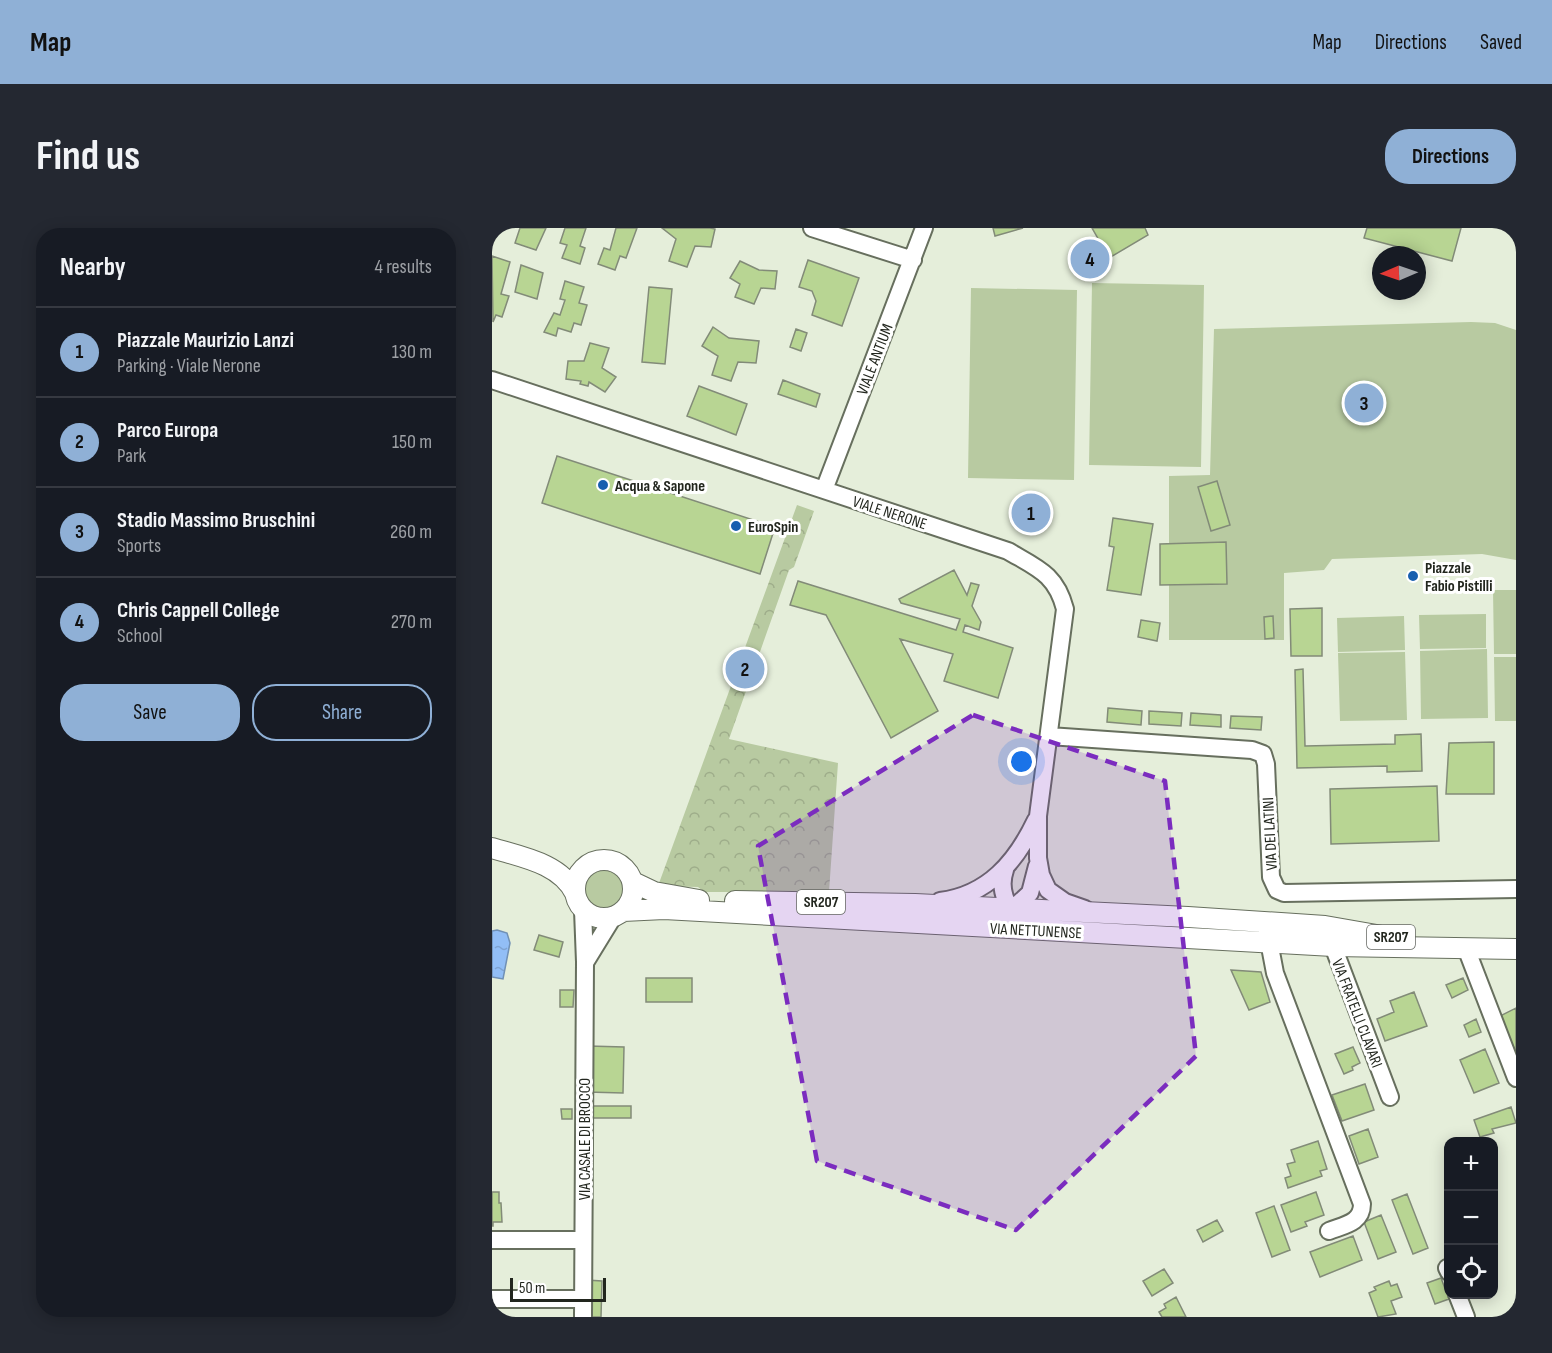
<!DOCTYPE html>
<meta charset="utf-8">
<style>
:root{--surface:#171b24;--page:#242831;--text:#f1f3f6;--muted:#9ea1a6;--line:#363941;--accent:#8fb0d6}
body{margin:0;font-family:"Sofia Sans Condensed",sans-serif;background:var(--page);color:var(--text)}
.controls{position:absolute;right:18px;bottom:18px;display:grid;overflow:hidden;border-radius:12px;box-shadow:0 3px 15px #0003}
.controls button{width:54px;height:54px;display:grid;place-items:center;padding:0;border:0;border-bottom:2px solid var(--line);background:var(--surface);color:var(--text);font:30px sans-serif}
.compass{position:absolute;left:880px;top:18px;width:54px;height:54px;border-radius:50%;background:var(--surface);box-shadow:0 3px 15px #0003;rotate:268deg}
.scale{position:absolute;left:18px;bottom:15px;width:96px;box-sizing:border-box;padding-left:6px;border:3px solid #22261e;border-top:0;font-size:16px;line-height:21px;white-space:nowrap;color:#22261e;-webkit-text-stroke:4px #fff;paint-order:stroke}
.you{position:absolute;left:530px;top:534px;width:21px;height:21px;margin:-15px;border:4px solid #fff;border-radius:50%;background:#1a73e8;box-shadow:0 0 0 9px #1a73e833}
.badge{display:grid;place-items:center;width:39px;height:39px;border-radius:50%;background:var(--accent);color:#111;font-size:20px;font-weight:700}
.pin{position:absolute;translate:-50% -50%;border:3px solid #fff;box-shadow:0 2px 6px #0006}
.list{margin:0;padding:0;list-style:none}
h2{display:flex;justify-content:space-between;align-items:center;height:78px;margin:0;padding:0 24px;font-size:26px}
h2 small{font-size:20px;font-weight:400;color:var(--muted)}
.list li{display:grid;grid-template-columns:39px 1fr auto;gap:18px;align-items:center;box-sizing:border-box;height:90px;padding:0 24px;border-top:2px solid var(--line)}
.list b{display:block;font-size:22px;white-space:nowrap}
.list p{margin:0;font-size:20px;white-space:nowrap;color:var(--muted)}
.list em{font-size:20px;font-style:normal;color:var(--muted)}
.actions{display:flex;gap:12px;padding:18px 24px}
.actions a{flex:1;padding:14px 0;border:2px solid var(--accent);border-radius:24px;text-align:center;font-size:21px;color:var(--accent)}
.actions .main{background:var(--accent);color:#111}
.icon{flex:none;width:33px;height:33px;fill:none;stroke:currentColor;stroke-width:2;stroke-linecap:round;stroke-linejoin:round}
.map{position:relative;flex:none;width:1024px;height:1089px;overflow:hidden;border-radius:24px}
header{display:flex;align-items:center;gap:36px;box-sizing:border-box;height:84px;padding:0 30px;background:var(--accent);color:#111}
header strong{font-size:28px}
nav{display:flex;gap:33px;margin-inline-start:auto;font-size:21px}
.intro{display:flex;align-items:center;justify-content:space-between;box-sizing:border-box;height:144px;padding:0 36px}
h1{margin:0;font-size:42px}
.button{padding:15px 27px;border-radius:24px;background:var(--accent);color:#111;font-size:21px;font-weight:700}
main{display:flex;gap:36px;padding:0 36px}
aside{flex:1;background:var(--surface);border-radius:24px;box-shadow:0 3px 15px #0003}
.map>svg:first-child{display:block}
</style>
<header>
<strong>Map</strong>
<nav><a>Map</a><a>Directions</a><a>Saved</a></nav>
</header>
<div class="intro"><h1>Find us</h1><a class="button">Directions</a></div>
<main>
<aside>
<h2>Nearby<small>4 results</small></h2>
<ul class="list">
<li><span class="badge">1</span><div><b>Piazzale Maurizio Lanzi</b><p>Parking · Viale Nerone</p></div><em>130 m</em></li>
<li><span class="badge">2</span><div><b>Parco Europa</b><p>Park</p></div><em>150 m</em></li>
<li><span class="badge">3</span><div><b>Stadio Massimo Bruschini</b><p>Sports</p></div><em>260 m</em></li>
<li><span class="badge">4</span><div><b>Chris Cappell College</b><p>School</p></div><em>270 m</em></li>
</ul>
<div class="actions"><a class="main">Save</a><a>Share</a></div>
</aside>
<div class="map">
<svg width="1024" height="1089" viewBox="0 0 1024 1089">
<defs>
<pattern id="forest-crowns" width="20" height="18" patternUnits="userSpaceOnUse" patternTransform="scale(1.5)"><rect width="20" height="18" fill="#b8caa1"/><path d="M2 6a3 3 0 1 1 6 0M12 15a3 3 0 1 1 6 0" fill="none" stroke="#9ead8a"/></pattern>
<pattern id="water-ripples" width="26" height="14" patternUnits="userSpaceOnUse" patternTransform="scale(1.5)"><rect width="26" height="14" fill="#92bef6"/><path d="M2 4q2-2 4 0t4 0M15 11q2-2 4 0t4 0" fill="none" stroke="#7ea3d2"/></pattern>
</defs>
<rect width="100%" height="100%" fill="#e5eeda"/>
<path fill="#b8caa1" d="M600,55l112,2 -3,182 -112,-2z
M479,60l106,2 -3,190 -106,-2z
M979,94l24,1 21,7v230l-34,-6 -150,5 -8,11 -40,3v67h-115v-164l41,-1 4,-146z
M1001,362h23v64h-22z
M994,386v34l-66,1 -1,-34z
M912,388l1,34 -67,2 -1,-34z
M995,421l1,69 -67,1 -1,-68z
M913,424l2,68 -67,1 -2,-68z
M1002,429h22v64h-21z
M89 661a23 23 0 1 1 46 0a23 23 0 1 1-46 0Z"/>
<path fill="url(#forest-crowns)" d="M305,277l17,6 -20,56 -5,3 -60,169 109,24 -9,129h-125l-6,-5 -40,-1z"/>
<path fill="url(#water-ripples)" stroke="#7090b5" stroke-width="1.5" d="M5,702l10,3 3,10 -7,36 -11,-2v-46z"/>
<path fill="#b8d593" stroke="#828b78" stroke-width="1.5" d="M28,0h26l-10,22 -21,-7z
M73,0h21l-6,18 5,2 -5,16 -18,-6 5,-13 -7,-2z
M124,0h21l-11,30 -6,-2 -5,14 -17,-6 6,-16 6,2z
M170,0h48l5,1 -4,18 -16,-1 -8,21 -18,-6 7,-22z
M501,0h30l-28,8z
M600,0h53l3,7 -39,23z
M875,0h94l-9,33 -88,-23z
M0,28l18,6 -9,32 8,2 -7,21 -6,-2 -3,7z
M316,32l51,18 -17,48 -30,-11 4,-14 -4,-10 -13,-4z
M248,33l19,9 18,1 -2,18 -14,-1 -7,16 -19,-7 5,-13 -10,-6z
M29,37l22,8 -6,26 -22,-7z
M73,53l19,6 -5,16 8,2 -6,20 -7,-2 -3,9 -13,-4 -2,8 -12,-4 10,-19 6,2 5,-15 -5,-1z
M157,59l23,2 -7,75 -23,-2z
M221,99l16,11 30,3 -3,22 -18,-1 -7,19 -19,-6 6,-19 -16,-10z
M304,101l11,4 -6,18 -11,-4z
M98,115l19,5 -7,20 14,9 -11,15 -16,-10 -1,4 -8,-2 1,-3 -15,-2 2,-18h16z
M291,152l37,14 -4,13 -38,-13z
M207,158l48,18 -11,31 -49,-19z
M65,228l218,71 -15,47 -218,-71z
M725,253l13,44 -19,6 -13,-44z
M621,290l40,6 -12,71 -34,-5 7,-43 -5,-1z
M734,314l1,42 -67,1v-41z
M462,342l13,25 4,-12 8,2 -7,21 9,16 -2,8 -14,-5 -2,7 50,16 -15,50 -54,-17 9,-27 -53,-15 38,72 -47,27 -65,-123 -36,-10 8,-24 158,49 4,-11 -59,-16 -2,-4z
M830,380v48h-31l-1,-47z
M781,388l1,22 -9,1 -1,-22z
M649,392l19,3 -3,18 -19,-4z
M811,441l2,77 90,-2v-9l26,-1 1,37 -35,1v-6l-90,2 -2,-98z
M616,480l34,3 -1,14 -34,-3z
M657,483l33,2 -1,13 -32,-2z
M699,485l30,2v12l-31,-2z
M739,488l31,1 -1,13 -31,-2z
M1002,514v52h-48l3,-51z
M945,558l2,55 -108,3 -1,-55z
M47,707l24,7 -4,15 -25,-7z
M739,742l30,2 9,30 -21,8z
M154,750h46v24h-46z
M971,750l5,12 -16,8 -6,-13z
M68,762h14l-1,17h-13z
M922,764l13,34 -42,15 -8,-22 17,-7 -4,-11z
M1024,780v45l-16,-37z
M984,791l5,13 -12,5 -5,-12z
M96,818l36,1 -1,46 -36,-1z
M861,819l7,16 -8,4 1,3 -9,4 -9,-20z
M993,821l14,34 -25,10 -14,-33z
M873,856l9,26 -32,11 -10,-26z
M96,878h43v12h-43z
M1019,879l5,16 -24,6 2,4 -14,4 -6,-17z
M69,881h11v10h-10z
M876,901l10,28 -19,7 -10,-28z
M826,913l9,28 -7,2 2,5 -34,12 -3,-10 6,-2 -4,-12 8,-2 -4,-12z
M0,964h7v11h2l1,19h-9v4h-1z
M824,964l8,23 -19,7 2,4 -16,6 -10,-27z
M915,966l21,54 -15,6 -21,-54z
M782,978l16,44 -18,7 -16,-44z
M889,987l15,37 -18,7 -14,-37z
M725,992l6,11 -20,11 -6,-12z
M861,1008l9,24 -42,17 -10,-25z
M672,1041l9,14 -21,13 -9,-15z
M949,1050l8,21 -14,5 -8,-21z
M94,1052l16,1 -1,36h-16z
M897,1053l2,5 6,-2 5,13 -11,4 5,13 -18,3 -9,-24 7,-3 -2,-3z
M684,1069l10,20h-24l-3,-5 7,-4 -2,-4z"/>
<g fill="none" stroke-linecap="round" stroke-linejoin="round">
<g stroke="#676f5e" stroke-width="20">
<path id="minor" d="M320,0l101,32
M0,152l516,171c29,17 48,23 57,58l-27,207v42l3,17 7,15 17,12 20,7
M332,262l100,-262
M557,508l203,14 11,4 3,10 5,113 6,13 7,3 232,-4
M513,642c-6,17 0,33 11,46
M448,673c48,-6 76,-39 96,-81
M516,685l22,-20 7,-27
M775,703l8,42 87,231c0,19 -18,21 -33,27
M841,706v12l57,151
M974,720l50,130
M94,733l27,-44
M0,1012h91
M955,1040l2,4
M965,1066l9,23
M0,1071h91
M91,1089l2,-355 -2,-52"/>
</g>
<g stroke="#676f5e" stroke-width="22">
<path id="major" d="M0,620c29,9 68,15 83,45
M83 661a29 29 0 1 1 58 0a29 29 0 1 1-58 0Z
M141,654l21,10 45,8
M243,673l180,3 273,13 137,9 63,11
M131,683l41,-2 669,37 183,3"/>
</g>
<use href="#minor" stroke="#fff" stroke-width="16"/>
<use href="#major" stroke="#fff" stroke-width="20"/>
</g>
<path fill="#7b2cbf" fill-opacity="0.2" stroke="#7b2cbf" stroke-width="4.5" stroke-dasharray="12 8" stroke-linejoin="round" d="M481,487l192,66 31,275 -180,174 -199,-69 -59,-315z"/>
<g fill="#185faf" stroke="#fff" stroke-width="2">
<circle cx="111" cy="257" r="6"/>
<circle cx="244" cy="298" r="6"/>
<circle cx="921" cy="348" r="6"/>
</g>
<g text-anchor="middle" stroke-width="6" stroke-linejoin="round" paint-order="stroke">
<g fill="#fff" stroke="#646762" stroke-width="1.5">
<rect x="305" y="662" width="48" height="24" rx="4.5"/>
<rect x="875" y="697" width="48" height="24" rx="4.5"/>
</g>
<g font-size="15" font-weight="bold" fill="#22261e">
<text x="329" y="679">SR207</text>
<text x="899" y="714">SR207</text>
</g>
<g font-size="16" fill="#22261e" stroke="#fff">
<text transform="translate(382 131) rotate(-69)" y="6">VIALE ANTIUM</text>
<text transform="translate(398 284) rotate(18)" y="6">VIALE NERONE</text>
<text transform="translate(777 606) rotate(-93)" y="6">VIA DEI LATINI</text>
<text transform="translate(544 702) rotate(3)" y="6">VIA NETTUNENSE</text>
<text transform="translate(866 785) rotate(69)" y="6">VIA FRATELLI CLAVARI</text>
<text transform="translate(92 911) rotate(-90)" y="6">VIA CASALE DI BROCCO</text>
</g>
<g font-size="16" font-weight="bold" fill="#22261e" stroke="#fff" text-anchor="start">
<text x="123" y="263">Acqua &amp; Sapone</text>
<text x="256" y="304">EuroSpin</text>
<text x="933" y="345">Piazzale<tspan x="933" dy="18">Fabio Pistilli</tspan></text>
</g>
</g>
</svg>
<div class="controls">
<button>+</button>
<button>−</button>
<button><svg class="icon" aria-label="locate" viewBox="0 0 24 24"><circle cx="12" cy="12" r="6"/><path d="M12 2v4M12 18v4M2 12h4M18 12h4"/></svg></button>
</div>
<svg class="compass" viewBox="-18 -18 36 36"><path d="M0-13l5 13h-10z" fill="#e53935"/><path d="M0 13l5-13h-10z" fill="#9ea1a6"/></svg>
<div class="scale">50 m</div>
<div class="you"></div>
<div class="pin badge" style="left:539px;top:285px">1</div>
<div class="pin badge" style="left:253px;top:441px">2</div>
<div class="pin badge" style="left:872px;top:175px">3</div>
<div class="pin badge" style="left:598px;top:31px">4</div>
</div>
</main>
